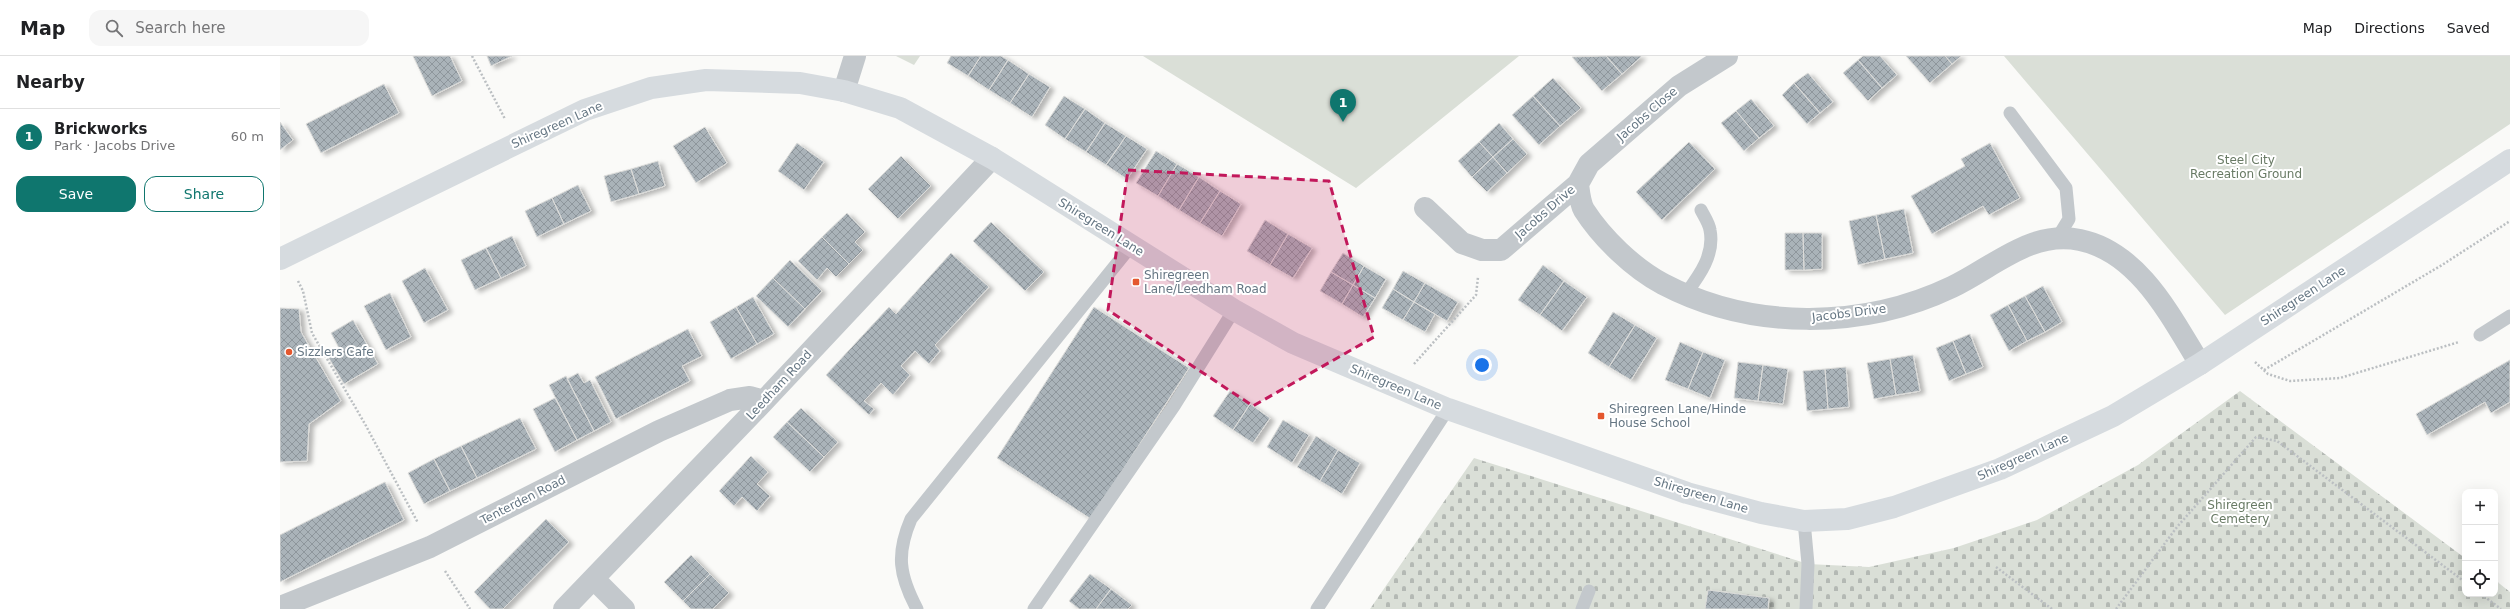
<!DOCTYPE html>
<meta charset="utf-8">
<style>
:root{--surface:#fff;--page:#f6f6f6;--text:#202124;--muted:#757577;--line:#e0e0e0;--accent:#0f766e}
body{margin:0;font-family:"DejaVu Sans",sans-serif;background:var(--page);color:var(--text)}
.controls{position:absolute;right:12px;bottom:12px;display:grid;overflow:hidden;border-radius:8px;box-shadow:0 4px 16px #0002}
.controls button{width:36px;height:36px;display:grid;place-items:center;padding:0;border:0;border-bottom:1px solid var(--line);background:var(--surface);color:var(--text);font:20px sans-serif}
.you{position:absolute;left:1202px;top:309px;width:14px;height:14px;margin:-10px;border:3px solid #fff;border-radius:50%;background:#1a73e8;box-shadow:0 0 0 6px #1a73e833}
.badge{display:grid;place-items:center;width:26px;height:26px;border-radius:50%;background:var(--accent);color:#fff;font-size:13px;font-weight:700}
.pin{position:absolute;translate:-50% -33px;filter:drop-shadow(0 1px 2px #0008)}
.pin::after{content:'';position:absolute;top:21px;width:14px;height:12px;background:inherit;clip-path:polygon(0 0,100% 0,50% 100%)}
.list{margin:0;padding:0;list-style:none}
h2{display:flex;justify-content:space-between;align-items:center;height:52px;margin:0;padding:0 16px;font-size:17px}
h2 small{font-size:13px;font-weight:400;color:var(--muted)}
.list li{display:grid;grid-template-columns:26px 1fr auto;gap:12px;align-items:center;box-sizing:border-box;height:56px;padding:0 16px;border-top:1px solid var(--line)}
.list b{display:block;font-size:15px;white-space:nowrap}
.list p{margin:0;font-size:13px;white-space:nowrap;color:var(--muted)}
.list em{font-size:13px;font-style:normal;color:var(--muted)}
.actions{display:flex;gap:8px;padding:12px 16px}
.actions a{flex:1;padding:9px 0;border:1px solid var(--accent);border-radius:12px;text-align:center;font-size:14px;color:var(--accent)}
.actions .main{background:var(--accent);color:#fff}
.icon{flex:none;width:22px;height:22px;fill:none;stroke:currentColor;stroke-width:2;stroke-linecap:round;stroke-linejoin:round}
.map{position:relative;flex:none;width:2230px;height:553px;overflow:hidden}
header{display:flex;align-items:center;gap:24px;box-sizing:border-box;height:56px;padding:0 20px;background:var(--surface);border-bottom:1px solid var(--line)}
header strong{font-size:19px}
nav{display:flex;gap:22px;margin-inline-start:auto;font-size:14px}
.search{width:280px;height:36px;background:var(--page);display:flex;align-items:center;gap:10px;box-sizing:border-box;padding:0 14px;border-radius:12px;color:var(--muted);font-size:15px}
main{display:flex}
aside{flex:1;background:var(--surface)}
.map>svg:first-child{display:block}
</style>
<header>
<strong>Map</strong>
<div class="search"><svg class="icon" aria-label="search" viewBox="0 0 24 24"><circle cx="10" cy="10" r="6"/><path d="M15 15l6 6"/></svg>Search here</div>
<nav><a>Map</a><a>Directions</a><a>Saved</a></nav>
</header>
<main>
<aside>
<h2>Nearby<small></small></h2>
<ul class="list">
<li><span class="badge">1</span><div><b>Brickworks</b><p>Park · Jacobs Drive</p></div><em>60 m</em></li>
</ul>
<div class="actions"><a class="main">Save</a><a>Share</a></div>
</aside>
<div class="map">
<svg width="2230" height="553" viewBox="0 0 2230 553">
<defs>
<pattern id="cemetery-stones" width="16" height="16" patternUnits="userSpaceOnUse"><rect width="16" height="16" fill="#dadfd7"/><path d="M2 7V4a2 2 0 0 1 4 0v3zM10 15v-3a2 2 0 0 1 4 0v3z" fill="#b4b9b4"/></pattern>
<pattern id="building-cross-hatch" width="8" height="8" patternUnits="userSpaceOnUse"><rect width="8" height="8" fill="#aab3b9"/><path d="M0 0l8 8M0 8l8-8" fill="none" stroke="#8e969c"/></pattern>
<filter id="shadow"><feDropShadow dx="4.5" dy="2.5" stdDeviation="2" flood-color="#0004"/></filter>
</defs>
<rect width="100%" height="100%" fill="#fafaf8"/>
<path fill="url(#cemetery-stones)" d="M1960,335l225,167v36h30v-14l15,12v17h-1140l104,-151 334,106 61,3 85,-19 83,-28 101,-55z"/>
<path fill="#dadfd7" d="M616,0h24l-6,9z
M863,0h376l-163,132z
M1724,0h506v68l-285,191z"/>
<path fill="url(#building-cross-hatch)" stroke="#dcdcda" filter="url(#shadow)" d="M133,0h37l12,25 -30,15z
M207,0h25l-21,10z
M671,0h30l-13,20 -21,-13z
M701,0h20l7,4 -19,30 -21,-14z
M1326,0l16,18 -20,17 -30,-34z
M1326,0h35v1l-19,17z
M1583,0h17l17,19 -15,13 -24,-28z
M1626,0h39l7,8 -22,19z
M1665,0h16l-9,8z
M728,4l21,14 -19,29 -21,-13z
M1578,4l24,28 -14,13 -25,-28z
M1528,17l25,29 -13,11 -26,-30z
M749,18l21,13 -18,30 -22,-14z
M1273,22l28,30 -21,18 -27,-30z
M1514,27l26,30 -13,11 -25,-29z
M104,28l15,29 -78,40 -15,-29z
M784,40l21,13 -20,30 -20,-14z
M1253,40l27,30 -21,19 -27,-30z
M1471,43l23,27 -15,12 -23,-27z
M805,53l20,14 -19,29 -21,-13z
M1456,55l23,27 -15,13 -23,-28z
M0,66l13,18 -13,10z
M825,67l21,13 -20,29 -20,-13z
M1219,67l14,16 -20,18 -14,-15z
M425,71l22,36 -31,20 -23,-37z
M846,80l21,13 -20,30 -21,-14z
M1233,83l14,15 -20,19 -14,-16z
M1199,86l14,15 -21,20 -14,-16z
M1409,86l26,27 -53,51 -26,-28z
M517,87l27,19 -20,28 -26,-19z
M1710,87l30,55 -31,17 -6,-9 -51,28 -21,-38 54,-30 -4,-7z
M876,95l21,13 -19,32 -22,-13z
M621,100l30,30 -33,33 -30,-30z
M1213,101l14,16 -20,19 -15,-15z
M378,105l7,25 -26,8 -8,-25z
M897,108l22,13 -20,33 -21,-14z
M351,113l8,25 -28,8 -7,-26z
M919,121l21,14 -20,32 -21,-13z
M298,129l13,26 -27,13 -12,-26z
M940,135l21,13 -19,32 -22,-13z
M272,142l12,26 -27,13 -12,-26z
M1624,153l9,44 -28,6 -9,-44z
M567,157l18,19 -10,10 8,8 -14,14 -27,-27z
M1596,159l9,44 -27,6 -9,-44z
M985,164l23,14 -18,31 -23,-14z
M711,166l53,50 -19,19 -52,-50z
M1505,177h18l1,37h-19z
M1523,177h19v36l-18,1z
M1008,178l24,14 -19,30 -23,-13z
M232,180l14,30 -25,12 -15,-30z
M542,181l27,27 -13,13 -9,-9 -10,12 -19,-19z
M206,192l15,30 -26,12 -14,-30z
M671,197l38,34 -54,58 5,6 -11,13 -14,-13 -14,15 9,9 -17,20 -12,-12 -17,18 10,8 -5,6 -43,-40 63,-68 7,7z
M1063,197l21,13 -11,19 -22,-13z
M510,204l32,31 -17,18 -32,-31z
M1263,209l21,16 -24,34 -22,-15z
M1084,210l22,13 -11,19 -22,-13z
M145,212l23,42 -24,13 -22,-42z
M1123,215l22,12 -11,19 -21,-13z
M1051,216l22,13 -11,19 -22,-13z
M493,222l32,31 -17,18 -32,-31z
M1284,225l23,16 -25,34 -22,-16z
M1145,227l33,19 -11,19 -33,-19z
M1073,229l22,13 -12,19 -21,-13z
M1763,230l19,36 -17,10 -20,-36z
M1113,233l21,13 -11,18 -21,-12z
M110,237l21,44 -25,13 -22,-44z
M1745,240l20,36 -18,9 -19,-36z
M473,241l21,37 -17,10 -21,-37z
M1134,246l21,12 -10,18 -22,-12z
M1728,249l19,36 -18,10 -19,-36z
M456,251l21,37 -26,15 -21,-37z
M814,251l95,61 -98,151 -94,-61z
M0,252l19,1 2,23 40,69 -32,23 -2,37 -27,1z
M1333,256l22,13 -26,42 -21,-14z
M73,264l25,44 -34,20 -17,-29 12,-7 -8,-15z
M1355,269l22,13 -26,42 -22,-13z
M408,273l14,27 -20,10 8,15 -74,38 -21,-42z
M1690,278l13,33 -17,7 -13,-33z
M1673,285l13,33 -17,7 -13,-33z
M1400,286l23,10 -15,37 -23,-9z
M1423,296l22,8 -15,38 -22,-9z
M1633,299l7,36 -24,4 -6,-36z
M1610,303l6,36 -22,4 -7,-36z
M2230,304v42l-19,11 -6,-11 -58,33 -11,-21z
M1458,306l25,3 -5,36 -24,-3z
M1483,309l25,4 -5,35 -25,-3z
M1566,311l3,40 -21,2 -3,-40z
M1545,313l3,40 -21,2 -4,-40z
M298,317l6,10 6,-3 21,42 -17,9 -27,-52z
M286,320l28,55 -17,9 -28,-55z
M950,335l20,13 -17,26 -20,-14z
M275,342l22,42 -22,12 -22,-43z
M970,348l20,14 -17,25 -20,-13z
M521,352l37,34 -14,15 -37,-35z
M240,362l16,31 -59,29 -16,-32z
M1003,364l26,15 -17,28 -25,-16z
M507,366l37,35 -14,15 -37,-35z
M1036,380l22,14 -18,31 -23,-14z
M181,390l16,32 -27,13 -16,-32z
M1058,394l22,13 -18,31 -22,-13z
M471,400l17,16 -11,12 13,12 -13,15 -15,-14 -8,9 -15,-15z
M154,403l16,32 -26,13 -16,-31z
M105,426l19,38 -124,62v-47z
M266,463l23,23 -66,67h-13l-16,-17z
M411,499l19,19 -27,27 -19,-19z
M430,518l19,19 -16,16h-22l-8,-8z
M810,518l21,15 -15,20h-17l-10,-8z
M831,533l21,16 -4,4h-32z
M1428,534l61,8 -1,11h-63z"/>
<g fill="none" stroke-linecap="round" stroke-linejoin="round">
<path stroke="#bbbfc2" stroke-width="2.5" stroke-dasharray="2 2" stroke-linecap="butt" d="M192,0l33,63
M18,225l5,10 9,42 53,91 53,99
M1975,306l13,12 22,7 50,-3 119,-36
M1134,308l62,-69 2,-18
M1984,314l178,-105 68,-44
M1716,511l56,42
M165,515l25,38
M2201,538l20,15
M1836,553l61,-82 79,-90 21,4 188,141"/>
<path stroke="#c3c8cc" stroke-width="13" d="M1730,57l56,75 3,31 -11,18
M1405,239c14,-19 30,-40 25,-65 -1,-7 -6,-14 -9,-20
M2200,279l30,-19
M1524,465l4,43 -2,45
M637,553c-18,-34 -21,-55 -6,-90l220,-273
M754,553l140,-203 60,-96
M1037,553l131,-200
M1302,553l7,-18"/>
<path stroke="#c3c8cc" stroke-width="22" d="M564,35l11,-35
M1298,128c1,8 2,19 6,26 18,28 49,58 79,74 88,46 199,46 289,3 42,-20 78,-57 128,-47 59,12 91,77 120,124
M1145,152l37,35 20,7h19l77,-66 11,-20 90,-78 48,-30
M314,523l30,30
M0,551l150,-60 229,-116 71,-31 20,-3 14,4
M284,553l200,-208 228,-243"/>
<path stroke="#d6dbdf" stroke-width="22" d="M0,203l305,-149 66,-22 55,-8 94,3 44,8 56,17 92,50 242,152 59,33 155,66 239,84 74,20 43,8 43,-2 47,-12 106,-38 113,-53 87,-52 310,-204"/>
</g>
<path fill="#c2185b" fill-opacity="0.2" stroke="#c2185b" stroke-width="3" stroke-dasharray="8 5" stroke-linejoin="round" d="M848,114l201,11 45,156 -121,69 -145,-96z"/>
<g fill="#e4572e" stroke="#fff" stroke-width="1.5">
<rect x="852" y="222" width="8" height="8" rx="2"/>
<circle cx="9" cy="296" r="4"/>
<rect x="1317" y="356" width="8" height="8" rx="2"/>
</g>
<g text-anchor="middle" stroke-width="4" stroke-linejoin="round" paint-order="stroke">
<g font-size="12" fill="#657683" stroke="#fff">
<text transform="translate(1367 58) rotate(-41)" y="4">Jacobs Close</text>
<text transform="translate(277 69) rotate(-24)" y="4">Shiregreen Lane</text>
<text transform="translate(1265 156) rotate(-41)" y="4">Jacobs Drive</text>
<text transform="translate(821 171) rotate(32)" y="4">Shiregreen Lane</text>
<text transform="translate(2023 240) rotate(-33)" y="4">Shiregreen Lane</text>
<text transform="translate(1569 257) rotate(-7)" y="4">Jacobs Drive</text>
<text transform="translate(499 329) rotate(-47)" y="4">Leedham Road</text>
<text transform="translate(1116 331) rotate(23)" y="4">Shiregreen Lane</text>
<text transform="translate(1743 401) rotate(-24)" y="4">Shiregreen Lane</text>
<text transform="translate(1421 439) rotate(17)" y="4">Shiregreen Lane</text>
<text transform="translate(243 444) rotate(-27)" y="4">Tenterden Road</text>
</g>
<g font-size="12" fill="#687a64" stroke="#fff">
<text x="1966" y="108">Steel City<tspan x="1966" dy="14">Recreation Ground</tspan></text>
<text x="1960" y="453">Shiregreen<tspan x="1960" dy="14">Cemetery</tspan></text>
</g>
<g font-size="12" fill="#657683" stroke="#fff" text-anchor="start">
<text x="864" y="223">Shiregreen<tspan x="864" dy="14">Lane/Leedham Road</tspan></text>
<text x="17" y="300">Sizzlers Cafe</text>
<text x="1329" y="357">Shiregreen Lane/Hinde<tspan x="1329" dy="14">House School</tspan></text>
</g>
</g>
</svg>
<div class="controls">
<button>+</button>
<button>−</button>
<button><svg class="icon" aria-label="locate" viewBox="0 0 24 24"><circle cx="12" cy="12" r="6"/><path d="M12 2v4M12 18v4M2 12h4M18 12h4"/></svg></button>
</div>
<div class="you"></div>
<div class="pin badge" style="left:1063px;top:66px">1</div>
</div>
</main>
